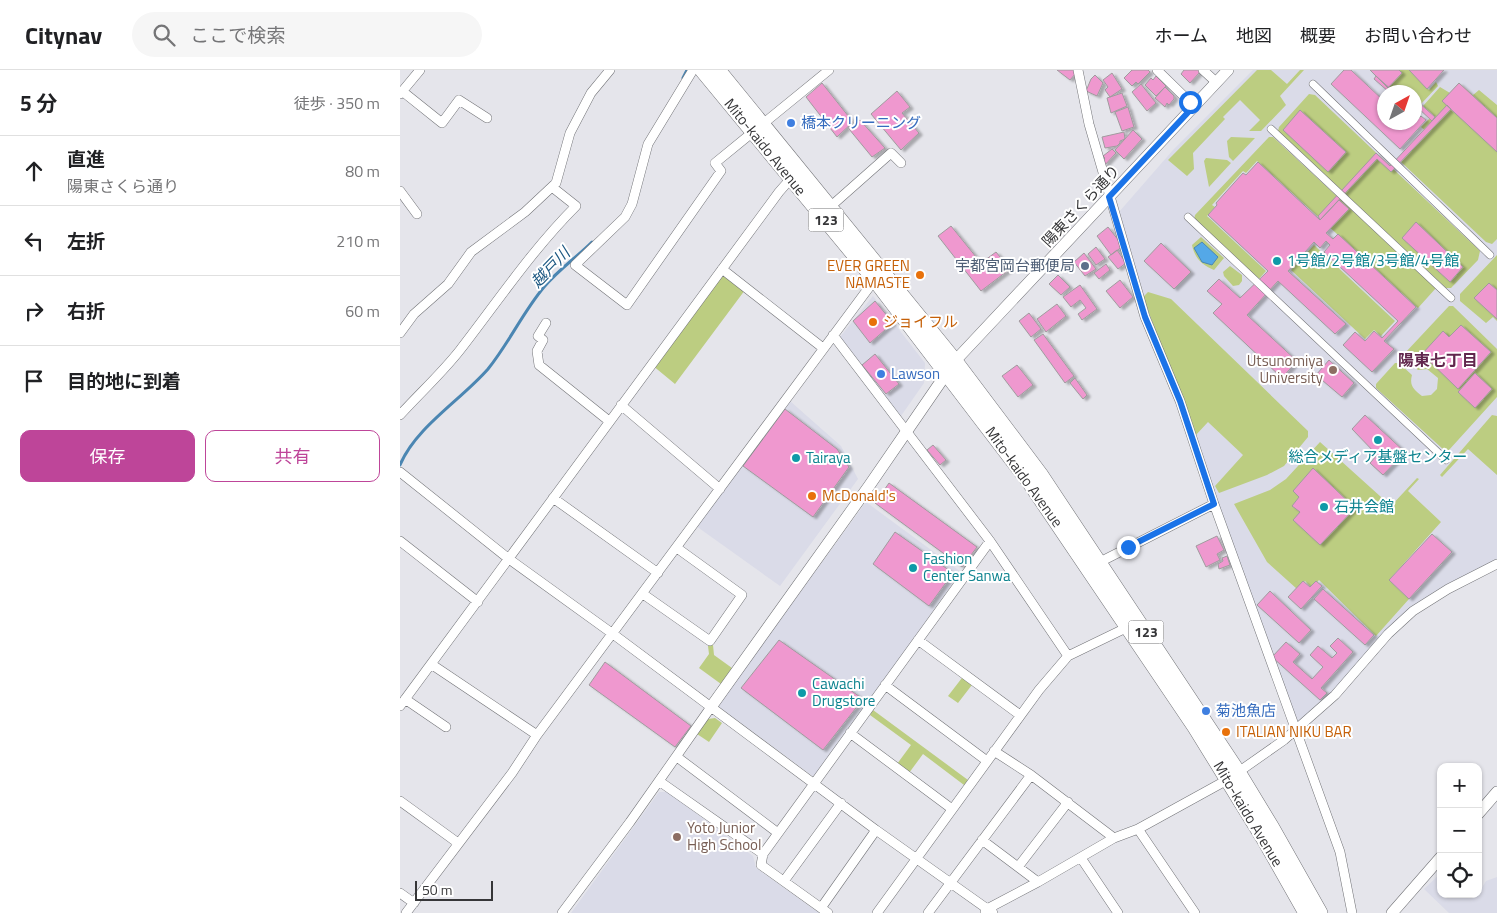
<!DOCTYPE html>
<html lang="ja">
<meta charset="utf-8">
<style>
:root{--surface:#fff;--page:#f6f6f6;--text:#202124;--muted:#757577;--line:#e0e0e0;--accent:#be4599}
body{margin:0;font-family:"Titillium Web","Noto Sans JP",sans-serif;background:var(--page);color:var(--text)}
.controls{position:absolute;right:15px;bottom:15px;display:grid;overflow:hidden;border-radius:10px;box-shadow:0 1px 4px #0004}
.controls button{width:45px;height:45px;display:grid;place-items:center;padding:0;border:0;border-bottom:1px solid var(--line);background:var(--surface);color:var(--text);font:25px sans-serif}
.compass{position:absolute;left:977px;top:15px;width:45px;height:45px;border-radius:50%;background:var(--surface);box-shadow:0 1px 4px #0004;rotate:40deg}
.scale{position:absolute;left:15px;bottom:12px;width:78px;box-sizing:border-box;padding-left:5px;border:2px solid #363638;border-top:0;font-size:14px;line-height:18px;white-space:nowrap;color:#363638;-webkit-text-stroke:4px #fff;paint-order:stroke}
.stop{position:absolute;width:15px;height:15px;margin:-11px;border:4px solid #1a73e8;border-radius:50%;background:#fff}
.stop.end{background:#1a73e8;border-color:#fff;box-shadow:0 1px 5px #0008}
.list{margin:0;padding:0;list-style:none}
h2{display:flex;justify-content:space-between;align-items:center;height:65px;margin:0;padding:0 20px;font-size:21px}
h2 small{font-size:16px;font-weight:400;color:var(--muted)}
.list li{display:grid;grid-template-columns:32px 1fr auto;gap:15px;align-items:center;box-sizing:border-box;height:70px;padding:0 20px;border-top:1px solid var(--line)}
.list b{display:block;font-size:19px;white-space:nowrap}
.list p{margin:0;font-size:16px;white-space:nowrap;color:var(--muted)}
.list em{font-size:16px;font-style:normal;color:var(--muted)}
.actions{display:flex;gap:10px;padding:15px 20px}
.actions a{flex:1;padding:11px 0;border:1px solid var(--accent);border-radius:10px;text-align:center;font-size:18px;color:var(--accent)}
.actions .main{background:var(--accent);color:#fff}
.icon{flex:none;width:28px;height:28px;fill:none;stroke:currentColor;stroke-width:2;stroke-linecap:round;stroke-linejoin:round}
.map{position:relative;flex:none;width:1097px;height:843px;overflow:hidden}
header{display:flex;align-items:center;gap:30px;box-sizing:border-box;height:70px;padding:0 25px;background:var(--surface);border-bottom:1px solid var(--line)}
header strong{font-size:24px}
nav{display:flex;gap:28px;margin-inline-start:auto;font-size:18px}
.search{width:350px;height:45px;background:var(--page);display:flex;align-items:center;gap:12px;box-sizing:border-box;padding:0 18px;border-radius:28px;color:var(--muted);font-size:19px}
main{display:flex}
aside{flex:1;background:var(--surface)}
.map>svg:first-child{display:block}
</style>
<header>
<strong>Citynav</strong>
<div class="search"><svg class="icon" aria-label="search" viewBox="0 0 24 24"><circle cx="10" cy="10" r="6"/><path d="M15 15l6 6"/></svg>ここで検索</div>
<nav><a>ホーム</a><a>地図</a><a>概要</a><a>お問い合わせ</a></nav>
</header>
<main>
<aside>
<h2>5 分<small>徒歩 · 350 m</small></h2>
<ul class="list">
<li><svg class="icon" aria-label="ahead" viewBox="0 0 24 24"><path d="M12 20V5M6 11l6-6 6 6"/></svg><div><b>直進</b><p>陽東さくら通り</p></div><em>80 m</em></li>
<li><svg class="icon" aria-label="left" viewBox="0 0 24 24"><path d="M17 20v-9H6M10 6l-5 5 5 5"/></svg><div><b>左折</b></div><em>210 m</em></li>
<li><svg class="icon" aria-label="right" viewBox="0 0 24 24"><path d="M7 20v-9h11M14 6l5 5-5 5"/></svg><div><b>右折</b></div><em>60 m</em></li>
<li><svg class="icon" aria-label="arrive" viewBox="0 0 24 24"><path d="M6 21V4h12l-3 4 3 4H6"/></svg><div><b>目的地に到着</b></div></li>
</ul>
<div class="actions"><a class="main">保存</a><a>共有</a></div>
</aside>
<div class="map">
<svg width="1097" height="843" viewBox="0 0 1097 843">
<defs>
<filter id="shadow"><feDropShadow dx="3.5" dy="2" stdDeviation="1" flood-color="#0004"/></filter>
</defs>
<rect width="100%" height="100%" fill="#e5e5eb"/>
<path fill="#dadbe8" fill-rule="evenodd" d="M853,0h244v490l-74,41 -90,93 -37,29 -140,-387 -37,-124 54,-62zM984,22h30v30h-30z
M473,226l52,67 -1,20 -23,33 -62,-77 1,-2z
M390,331l51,45 17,33 -78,107 -84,-60z
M466,432l95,70 -147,205 -96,-71z
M259,722h9l85,64 3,12 63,45h-248z
M1041,803v21h28l2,2 7,-2 8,-13 11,-4v36h-48l-25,-24z"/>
<path fill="#bccd81" d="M857,0h14l16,14 13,-14h4l-24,26 6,9 -25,26h-12l11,-11 -20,-20 -17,17 2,2 -32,34 1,16 -7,7 -19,-16z
M999,0h10l20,20 7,-8 2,4 -17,18 -4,-3 -2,3 -1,-12h-20l-6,-4z
M1059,13l14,12 6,-5 18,15v134l-5,5 -6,-2 -85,-80 27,-29 -7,-6 12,-12 -10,-9 17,-19 10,6z
M909,24l6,1 165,156 -2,9 -27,28h-5l-168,-157 1,-4z
M831,67l24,1 -22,23 -4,-4 -2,-16z
M869,67h4l163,151 -18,20 -161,-147 -11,12 -3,-2 -31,34 3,2 -8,9 59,55 -8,9 -64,-60 1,-5z
M806,88l21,2 4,3 -22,24 -5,-26z
M801,167l23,21 -10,12c-12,-5 -19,-11 -22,-25z
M914,175l81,76 -14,15 -7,-6 -9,9 -74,-69z
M1097,185v66l-4,-4 -7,6 -26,-22v-7z
M830,196l12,9v6l-3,4 -6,1 -9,-10 -1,-4z
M323,204l22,16 -70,94 -23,-19z
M748,222l23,7 137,132v6l-24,29 -17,9 -48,18 -4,-7 28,-31 -35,-33 -13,14 -52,-139z
M1049,236h4l44,43v48l-48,53 -4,1 -69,-63v-4l19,-21h4l13,12c-3,11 2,15 10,21l9,-1 6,-6 1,-11 -11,-9 -9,1 -14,-13 1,-4z
M1092,345l5,1v59l-29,-26 -26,28 -2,-2z
M920,372l71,64 26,-28 2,1 -11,12 33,31 -52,58 20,19 -33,37 -57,-56 -7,8 -7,-7 -8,8 -30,-27 -33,-58 36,-14 16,-11z
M313,575l1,10 18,13 -11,16 -22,-16 10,-14 -1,-8z
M565,604l10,7 -17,22 -10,-7z
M473,640l95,70 -4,5 -41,-31 -14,19 -12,-9 14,-19 -41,-30z
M315,648l7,5 -13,19 -12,-8 11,-15z"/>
<path fill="#54a8e7" stroke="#4b86b2" d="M802,172l16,15 -6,8 -10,-3 -8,-14z"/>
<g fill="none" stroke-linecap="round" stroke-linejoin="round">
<path stroke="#4b86b2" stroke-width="3" d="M283,8l4,-8
M0,395c16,-38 61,-65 88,-96 21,-26 35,-57 56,-82 14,-17 33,-30 48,-45"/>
</g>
<path fill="#ef98cf" stroke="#a09b9e" filter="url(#shadow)" d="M657,0h18l1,3 -6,7z
M732,0h16l2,2 -12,12 -2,-2 -4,4 -8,-8z
M784,0h14l2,2 -10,11 -9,-9z
M944,0h7l33,31v-1v22h26l2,3 9,-9 5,4 -26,29 -69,-65z
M970,0h29l3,3 -14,15z
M1009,0h35l-17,19z
M712,3l10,16 -12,8 -5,-7 3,-3 -5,-7z
M695,5l8,8 -6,13 -11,-5 5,-12z
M756,6l10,10 -10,10 -11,-11 6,-7 2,2z
M976,6l18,16h-5l-15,-13z
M422,13l31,39 -16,15 -31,-40z
M1059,13l38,35v34l-55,-51z
M741,14l15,19 -9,8 -15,-19z
M765,17l9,9v3l-5,6 -2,-2 -2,4 -10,-9z
M497,21l13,16 -8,6 17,20 -18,17 -30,-36z
M722,23l5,13 -16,7 -4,-15z
M1017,31l18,16 -3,4 -15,-14 -3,3v-6z
M1047,35l4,4 -60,63 -14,-13 -57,61 -2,-4 58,-63 14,13z
M728,37l6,20 -12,4 -7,-19z
M900,40l46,42 -18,20 -45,-42z
M460,50l25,28 -13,9 -23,-28z
M733,60l9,9 -18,20 -9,-9z
M724,62l1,7 -5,2v2l-3,3 -12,2 -3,-11z
M712,79l4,4 -12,13 -1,-6 2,-2 -2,-2z
M858,92l62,58 19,-20 10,9 -23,24 7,6 5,-5 78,73 -32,34 10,8 -22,23 -29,-27 12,-13 10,9 9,-10 8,7 16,-17 -74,-69 6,-7 -4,-4 -6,7 -6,-6 -26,29 58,53 -11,10 -57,-53 -31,34 50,46 -15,17 -69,-65 9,-9 -15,-13 12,-12 21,19 28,-27 -60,-56 9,-10 -1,-2 27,-30 3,2z
M1016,152l47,45 -13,15 -48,-44z
M551,156l30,37 15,-11 14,17 -29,22 -43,-55z
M708,157l15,19 -12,9 -14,-19z
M761,173l30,29 -17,17 -30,-28z
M696,177l9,12 -9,6 -8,-11z
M717,180l9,13 -8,6 -10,-12z
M684,183l12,16 -11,7 -11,-14z
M706,194l4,6 -11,9 -5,-6z
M658,205l12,12 -9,8 -12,-11z
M720,210l13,17 -13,11 -14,-17z
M1089,213l8,7v29l-23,-21z
M680,215l17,24 -15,11 -4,-6 8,-6 -6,-8 -9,7 -8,-10z
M475,231l18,22 -23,20 -17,-22z
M657,234l9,12 -20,16 -9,-13z
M629,243l12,16 -10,8 -12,-16z
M1061,255l30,27 -33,37 -36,-35 21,-23 6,6z
M643,264l31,42 -9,7 -31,-43z
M475,284l24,30 -13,10 -24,-29z
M929,290l25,23 -12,14 -26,-22z
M617,295l16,20 -15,12 -16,-21z
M1075,303l17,16 -17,19 -17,-16z
M675,308l12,17 -4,4 -13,-16z
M385,339l52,40 12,18 -36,50 -70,-51z
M965,345l40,37 -22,23 -13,-12 7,-8 -25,-26z
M533,375l13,15 -6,5 -13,-15z
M913,398l42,40 -35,37 -27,-25 7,-8 -8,-6 7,-9 -6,-6z
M489,413l88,64 -15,20 -87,-64z
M495,462l58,41 -24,33 -56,-42z
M1032,464l20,18 -43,47 -20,-19z
M817,466l7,14 -7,4 3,6 -14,7 -10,-21z
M827,486l3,9 -11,4 -1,-5 5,-3 -1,-3z
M903,511l7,6 6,-6 6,5 -21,23 -13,-12z
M923,519l51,46 -9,10 -51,-46z
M870,521l41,39 -12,13 -42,-38z
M938,568l15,14 -32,36 6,5 -7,7 -48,-43 14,-15 14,12 -7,8 19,17 11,-12 -13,-12 8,-9 14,12 5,-5 -7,-7z
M379,570l84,59 -40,51 -82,-62z
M205,592l86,64 -16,21 -86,-62z"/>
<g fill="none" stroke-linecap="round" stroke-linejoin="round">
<g stroke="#727377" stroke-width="8">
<path id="pedestrian" d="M913,14l177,171
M871,59l180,169
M788,147l258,243"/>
</g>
<g stroke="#727377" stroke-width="10">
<path id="minor" d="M293,0l-45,74 -16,60 -7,13 -50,48 52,40 94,-134 -6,-8 114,-93
M678,0l11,54 56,193 35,84 34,103 126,348 12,61
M757,0l37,36
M803,0l13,12
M2,21l40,32 17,-23 28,18
M0,24l20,-24
M0,121l17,23
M430,137l61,-54 10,10
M322,199l101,79
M146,253l-8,13 5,4 -6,11 2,14 70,56
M0,263l14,-19 34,-30 23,-32 54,-40 31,-29 14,-50 21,-40 19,-23
M433,265l157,206 78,115 62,-30
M221,335l99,84
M0,345c20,-22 42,-42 60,-65 38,-49 72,-100 116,-144l-24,-19
M0,402l109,87 104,75 263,196 117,83
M153,428l105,75
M0,471l78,61
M696,494l118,-60
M243,524l67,47 32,-46 -65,-47
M518,570l102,75
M31,594l106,71
M485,615l102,76
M5,629l41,28
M0,636l379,-514 14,-16
M450,663l102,76
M594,681l37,24 83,63
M277,687l101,76
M259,711l104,73 227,-313
M0,731l58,42
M582,770l56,42
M363,784l-2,11 67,48
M681,788l37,55
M618,797l50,-65
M384,811l57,-78
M0,823l14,10
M421,838l55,-78
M585,842l2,-3 51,-27 76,-44 24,-9
M6,843l106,-140 25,-38 339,-457
M162,843l68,-91 81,-115
M477,843l162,-223 29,-34
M528,843l103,-138
M795,843l-57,-84 89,-49 57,-40 51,-45 53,-61 25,-23 35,-22 49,-25"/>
</g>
<g stroke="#727377" stroke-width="12">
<path id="tertiary" d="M311,637l158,-221 86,-125 273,-291
M1078,744l19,-22
M992,843l49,-56"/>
</g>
<g stroke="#727377" stroke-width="16">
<path id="trunk" d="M302,0l173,210 155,203 165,244 69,112 42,74
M318,0l237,291 85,113 198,298 34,56 48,85"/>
</g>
<use href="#pedestrian" stroke="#fff" stroke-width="7"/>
<use href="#minor" stroke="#fff" stroke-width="9"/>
<use href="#tertiary" stroke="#fff" stroke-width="11"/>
<use href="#trunk" stroke="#fff" stroke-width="15"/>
</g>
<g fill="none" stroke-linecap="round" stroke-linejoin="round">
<path stroke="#1a73e8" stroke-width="6" d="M728,477l86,-43 -34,-103 -35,-84 -36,-120 85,-91 -4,-4"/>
</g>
<g fill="#3f7fe0" stroke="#fff" stroke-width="2">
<circle cx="391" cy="53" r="5"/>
<circle cx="481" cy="304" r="5"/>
<circle cx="806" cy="641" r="5"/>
</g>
<g fill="#0f9aa8" stroke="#fff" stroke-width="2">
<circle cx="877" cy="191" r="5"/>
<circle cx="978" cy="370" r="5"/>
<circle cx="396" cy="388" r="5"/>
<circle cx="924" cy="437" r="5"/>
<circle cx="513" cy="498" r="5"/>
<circle cx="402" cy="623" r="5"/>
</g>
<circle fill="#5c6f8a" stroke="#fff" stroke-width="2" cx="685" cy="196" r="5"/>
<g fill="#e8710a" stroke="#fff" stroke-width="2">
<circle cx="520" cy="205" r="5"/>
<circle cx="473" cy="252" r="5"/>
<circle cx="412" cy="426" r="5"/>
<circle cx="826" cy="662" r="5"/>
</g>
<g fill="#8d6e63" stroke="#fff" stroke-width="2">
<circle cx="933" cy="300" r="5"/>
<circle cx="277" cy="767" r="5"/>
</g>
<g text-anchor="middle" stroke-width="4" stroke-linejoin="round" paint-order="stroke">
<g fill="#fff" stroke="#727274" stroke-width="1">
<rect x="408.5" y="138.5" width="35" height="23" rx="4"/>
<rect x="728.5" y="550.5" width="35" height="23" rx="4"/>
</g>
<g font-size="14" font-weight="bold" fill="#363638">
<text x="426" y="155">123</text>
<text x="746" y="567">123</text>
</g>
<g font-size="15" fill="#366cbe" stroke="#fff" text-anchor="start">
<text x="401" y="58">橋本クリーニング</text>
<text x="491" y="309">Lawson</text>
<text x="816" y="646">菊池魚店</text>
</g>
<g font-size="15" fill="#363638" stroke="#fff">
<text transform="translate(365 77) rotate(51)" y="5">Mito-kaido Avenue</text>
<text transform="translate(681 136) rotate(-47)" y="5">陽東さくら通り</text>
<text transform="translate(624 407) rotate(54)" y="5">Mito-kaido Avenue</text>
<text transform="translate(848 744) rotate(59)" y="5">Mito-kaido Avenue</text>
</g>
<g font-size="15" fill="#0d838f" stroke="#fff" text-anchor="start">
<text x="887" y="196">1号館/2号館/3号館/4号館</text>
<text x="978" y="392" text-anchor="middle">総合メディア基盤センター</text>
<text x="406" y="393">Tairaya</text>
<text x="934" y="442">石井会館</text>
<text x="523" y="494">Fashion<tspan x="523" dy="17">Center Sanwa</tspan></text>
<text x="412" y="619">Cawachi<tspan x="412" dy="17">Drugstore</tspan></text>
</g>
<g font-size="15" fill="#c56008" stroke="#fff" text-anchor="start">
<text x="510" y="201" text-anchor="end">EVER GREEN<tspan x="510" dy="17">NAMASTE</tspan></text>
<text x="483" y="257">ジョイフル</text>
<text x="422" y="431">McDonald's</text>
<text x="836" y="667">ITALIAN NIKU BAR</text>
</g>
<g font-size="15" fill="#4e5e75" stroke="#fff" text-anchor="end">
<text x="675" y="201">宇都宮岡台郵便局</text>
</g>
<g font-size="15" fill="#785e54" stroke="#fff" text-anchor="end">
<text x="923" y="296">Utsunomiya<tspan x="923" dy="17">University</tspan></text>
<text x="287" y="763" text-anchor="start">Yoto Junior<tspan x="287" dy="17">High School</tspan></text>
</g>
<g font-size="16" font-style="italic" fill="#1c5882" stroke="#fff">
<text transform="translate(150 197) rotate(-46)" y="6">越戸川</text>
</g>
<g font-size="16" font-weight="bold" fill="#61264d" stroke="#fff">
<text x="1038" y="296">陽東七丁目</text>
</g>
</g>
</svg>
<div class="controls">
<button>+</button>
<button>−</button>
<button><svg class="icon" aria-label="locate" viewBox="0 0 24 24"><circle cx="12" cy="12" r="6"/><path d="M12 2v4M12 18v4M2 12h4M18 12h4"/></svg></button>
</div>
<svg class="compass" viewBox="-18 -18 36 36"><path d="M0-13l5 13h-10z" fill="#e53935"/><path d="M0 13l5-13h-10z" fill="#757577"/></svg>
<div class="scale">50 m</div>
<div class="stop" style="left:790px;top:32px"></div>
<div class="stop end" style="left:728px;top:477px"></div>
</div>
</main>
